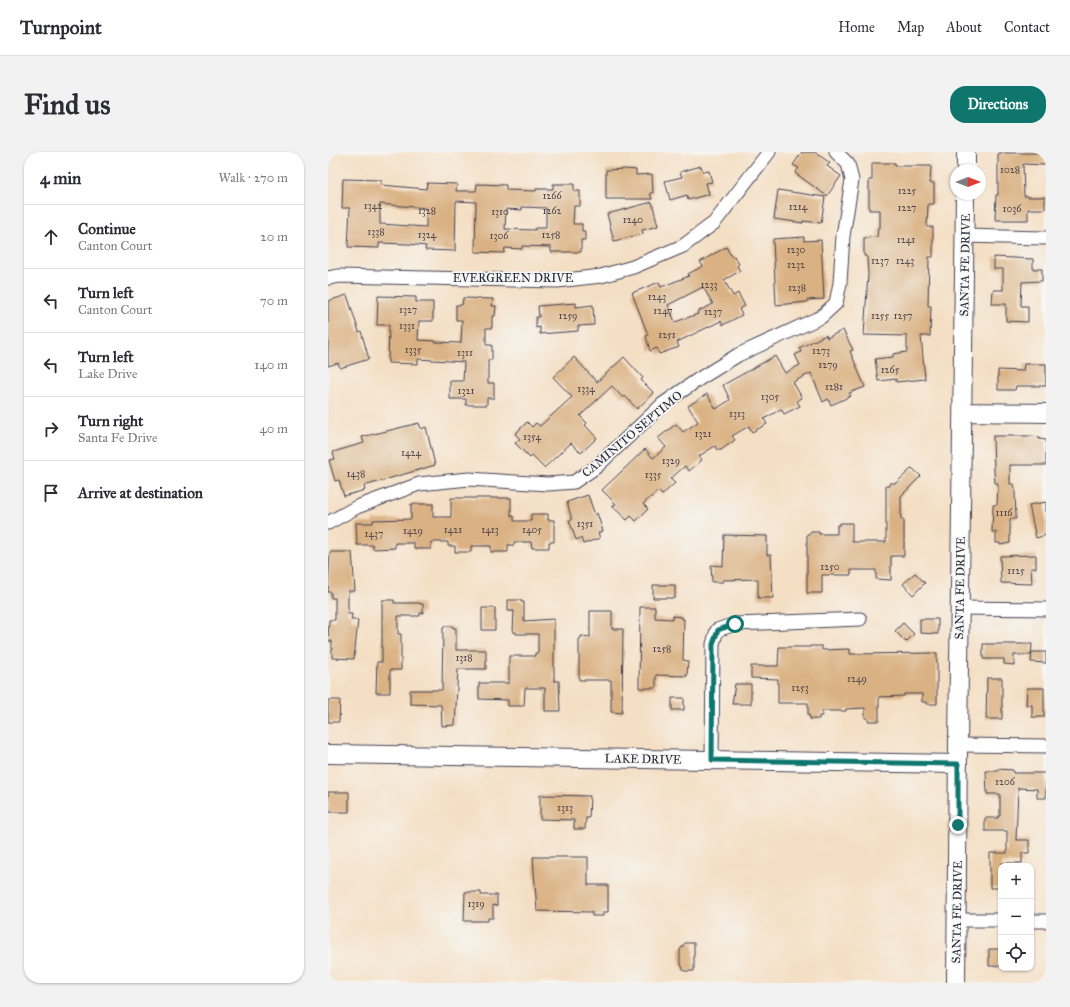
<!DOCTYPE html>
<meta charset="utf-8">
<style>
:root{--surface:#fff;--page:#f2f2f3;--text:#2b2b33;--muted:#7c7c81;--line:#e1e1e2;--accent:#0f766e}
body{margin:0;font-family:"IM FELL Great Primer",serif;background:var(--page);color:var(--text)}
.controls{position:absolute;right:12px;bottom:12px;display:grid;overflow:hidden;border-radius:8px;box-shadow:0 1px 3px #0004}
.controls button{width:36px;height:36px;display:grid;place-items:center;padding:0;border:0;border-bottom:1px solid var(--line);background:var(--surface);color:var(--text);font:20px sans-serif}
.compass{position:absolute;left:622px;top:12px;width:36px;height:36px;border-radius:50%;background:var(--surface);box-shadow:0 1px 3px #0004;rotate:90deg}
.stop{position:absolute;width:12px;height:12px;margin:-9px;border:3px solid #0f766e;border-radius:50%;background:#fff}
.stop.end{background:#0f766e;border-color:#fff;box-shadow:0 1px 4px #0008}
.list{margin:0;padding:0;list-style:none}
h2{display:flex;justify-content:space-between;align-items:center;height:52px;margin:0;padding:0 16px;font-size:17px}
h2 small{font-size:13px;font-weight:400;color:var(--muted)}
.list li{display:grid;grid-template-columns:26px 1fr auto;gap:12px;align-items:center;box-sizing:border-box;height:64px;padding:0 16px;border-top:1px solid var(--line)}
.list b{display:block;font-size:15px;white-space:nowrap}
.list p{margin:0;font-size:13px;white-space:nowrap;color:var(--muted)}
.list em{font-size:13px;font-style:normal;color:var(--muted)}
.icon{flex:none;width:22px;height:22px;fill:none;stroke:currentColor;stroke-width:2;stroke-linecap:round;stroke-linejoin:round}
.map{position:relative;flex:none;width:718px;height:831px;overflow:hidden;border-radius:16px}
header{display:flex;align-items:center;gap:24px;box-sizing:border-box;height:56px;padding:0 20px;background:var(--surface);border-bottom:1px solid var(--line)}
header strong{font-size:19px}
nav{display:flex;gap:22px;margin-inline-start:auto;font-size:14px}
.intro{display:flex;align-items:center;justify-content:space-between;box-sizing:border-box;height:96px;padding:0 24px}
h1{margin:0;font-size:28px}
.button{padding:10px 18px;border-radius:16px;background:var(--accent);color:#fff;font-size:14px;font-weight:700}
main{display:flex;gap:24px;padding:0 24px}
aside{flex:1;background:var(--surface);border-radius:16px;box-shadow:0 1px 3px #0004}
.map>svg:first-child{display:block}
</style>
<header>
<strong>Turnpoint</strong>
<nav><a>Home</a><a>Map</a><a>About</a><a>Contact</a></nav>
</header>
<div class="intro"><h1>Find us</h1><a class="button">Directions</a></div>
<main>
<aside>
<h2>4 min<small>Walk · 270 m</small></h2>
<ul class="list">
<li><svg class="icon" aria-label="ahead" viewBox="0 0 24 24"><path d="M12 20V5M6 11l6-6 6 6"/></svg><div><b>Continue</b><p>Canton Court</p></div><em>20 m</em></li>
<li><svg class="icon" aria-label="left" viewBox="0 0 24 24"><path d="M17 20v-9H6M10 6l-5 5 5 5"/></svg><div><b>Turn left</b><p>Canton Court</p></div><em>70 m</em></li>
<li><svg class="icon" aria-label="left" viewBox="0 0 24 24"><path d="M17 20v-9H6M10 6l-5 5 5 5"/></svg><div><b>Turn left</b><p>Lake Drive</p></div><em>140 m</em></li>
<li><svg class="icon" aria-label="right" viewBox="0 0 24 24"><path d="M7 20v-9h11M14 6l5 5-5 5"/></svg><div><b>Turn right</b><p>Santa Fe Drive</p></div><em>40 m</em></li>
<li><svg class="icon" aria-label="arrive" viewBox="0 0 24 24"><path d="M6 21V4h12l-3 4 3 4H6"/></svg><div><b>Arrive at destination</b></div></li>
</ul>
</aside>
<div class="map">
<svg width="718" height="831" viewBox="0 0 718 831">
<rect width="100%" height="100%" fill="#f6f6f2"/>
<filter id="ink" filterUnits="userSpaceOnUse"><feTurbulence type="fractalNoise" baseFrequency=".025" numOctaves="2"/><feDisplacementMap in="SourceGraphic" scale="8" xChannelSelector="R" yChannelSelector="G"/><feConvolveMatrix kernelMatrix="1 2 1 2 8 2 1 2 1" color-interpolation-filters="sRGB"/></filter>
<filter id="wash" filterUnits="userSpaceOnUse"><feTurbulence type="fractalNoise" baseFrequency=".012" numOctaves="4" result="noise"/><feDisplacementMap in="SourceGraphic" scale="16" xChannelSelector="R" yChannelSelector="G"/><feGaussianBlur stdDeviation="0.9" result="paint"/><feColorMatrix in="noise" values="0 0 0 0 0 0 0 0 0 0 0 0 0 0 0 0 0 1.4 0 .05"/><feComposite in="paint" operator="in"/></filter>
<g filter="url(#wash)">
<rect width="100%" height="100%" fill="#f4dfc4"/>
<g id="blocks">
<path fill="#dab182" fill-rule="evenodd" d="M474,0h13l15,11 -3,3 14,10 -14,20 -32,-23 4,-5 -6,-3z
M670,1h47v12l-22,-1 1,32h4v1h17v12h-17v11h-33l1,-25h2z
M544,11h23v3h36l-1,17h4v21h-6l-1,23h6v30h-4l-1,49h3l-1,30h-9l4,43 -29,3v-3l-18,2 -3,-22 18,-2v-3l14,-2v-16l-43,-1 4,-61 -1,-18h-3v-18l13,-1 1,-9h2v-18h-11v-30h3z
M373,14l2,6 6,-1 3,11 -6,1 3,11 -21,6 -1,-5 -17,5 -5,-19 17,-4 -2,-5z
M297,17l11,1v5l16,-1 1,19h-3l2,6h-46v-29z
M15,27l38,1v5l45,4 1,-6 30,1 -1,7h20l1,-7 29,1v5l30,1v-2h17v-5h21v7h6v15h-6l-1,18h9v7h3v9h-4v12h-30v-5l-29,-1v3l-17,-1 -1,5 -29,-1 1,-50 -20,-1 -1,50 -30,-1 1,-4 -18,-2 -29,-1v5l-31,-1 2,-39h-8zM52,52l46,4v19l-46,-3zM194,55l24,1v20h-11v2l-30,-1 1,-20 16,1z
M450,38l47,7 -4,26 -18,-2v2l-29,-4z
M324,50l6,24 -16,4 1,4 -29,7 -7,-27z
M476,85v4l17,-1 3,59 -17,1v2l-31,3 -3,-66z
M398,95l6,10 2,-1 5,8 -2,2 3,5 -16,9 9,16 5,-3 7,13 -6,3 3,6 -19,10 -2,-4 -44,21 2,5 -20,7 -2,-6 -7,3 -4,-15 2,-1 -16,-42 27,-11 2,5 28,-11 -1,-2 15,-8 -3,-4zM375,135l10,17 -16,8 1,2 -23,8 -7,-17z
M666,105l39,2v10h9v12l-20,1 -1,24h7v16l-22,-1v-17h-14l1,-14h10v-21h-9z
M19,143l12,37 2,-1 8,28 -29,9 -2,-5 -10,3v-65z
M50,144l38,1v5h17v19h-14l-1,19 17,1v1l26,1 1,-23h-6v-15h6l1,-7 30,1 -1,7h4l-1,10h-3v12h-6v17h6v15h-4v23h6v15h-7v7h-21v-6h-16v-18h13l1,-19 -46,-3v5l-30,-1 1,-38h-12z
M248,151v4l17,-2 1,20 -16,1v5l-38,3v-7l-4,1v-11h3l-1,-11z
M515,178l10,20 -3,1 15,36 -16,6 2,3 -20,9 -3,-6 -5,3 -12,-29 -18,9 9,16 -5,3 3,5 -16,8 -3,-5 -17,10 3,5 -15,8 -3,-6 -17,10 3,4 -14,10h-4l-2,-4 -16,10 3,4 -13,11 -4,-5 -15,13 5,4 -13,12 -4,-4 -15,13 5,5 -12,12 -5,-5 -4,4 -15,-14 4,-2 -14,-14 43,-41 8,9 13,-11 -8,-9 18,-14 7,8 15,-10 -10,-16 19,-12 9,15 14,-9 -7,-15 52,-29 10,17 15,-8 -5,-10 6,-3 -2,-4 27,-13 1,3z
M246,205l23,25 27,-25 19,21 -2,2 13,13 -17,16 -12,-13 -2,2 -11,-12 -32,30 7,7 -2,2 12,13 -16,15 -10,-10 -27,25 -12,-12 -2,2 -15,-15 5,-4 -5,-5 12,-12 5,5 4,-4 4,3 32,-29 -19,-20z
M696,212h22v22h-30l-1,4h-17v-20l25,1z
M91,271l2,6 5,-2 9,38 -71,21 1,4 -21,6 -5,-16 -4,1 -6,-21 6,-1 -2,-7 31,-9 -2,-6z
M665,284h39l7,1v2l7,1v25h-36v19h4l1,8 1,27h-6v24l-10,2v-2h-4v-11h-4l1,-27h4l1,-22h-3l-1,-12z
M584,316l9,8 -20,20v24h3v36h-13v24l-15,-1v-9h-25v5h-29v18h-15v-59h3v-2h9v2h18v-9h3v-2h12v19h34v-56h4v-3h6z
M260,343l7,20 2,-2 6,18 -5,2 2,5 -17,6 -2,-6 -5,2 -7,-20h3l-5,-18z
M123,346h60v18h3v5h17v-7h17v6h6v22h-5v6h-17l-1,-6h-17v3h-6v7h-17v-6h-20v6h-16v-6h-7v-4h-17v7h-17v-6h-19v5l-22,1v-4h-16l-1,-22h17v-3l38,-1v-15h22v13h18z
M718,350v33l-10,3 -7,-33z
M396,383l43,1v19h4l2,43h-15v-19l-35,1v2h-11l-1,-17 12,1z
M2,400h22l3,39h-7v23h4l-1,6h7l-4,39 -22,-1v-17h-4l1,-21h6v-22h-4v-6h-3z
M708,403v13h-5l1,16 -31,-1 -1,-27z
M587,421l10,10 -12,12 -10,-11z
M325,433h22v13h-22z
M54,448h12v3h26v1h3v9h-3v3h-22v18h3v36h-11v23h-14l1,-31h5z
M180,448h13v2h3v19l30,-2v62h5l1,30h-15v-23h-20l-1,18h-16v-6l-29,-1v-16h30v-27h26v-3h3v-19h-22v-2h-3l1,-21h-6z
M312,455h15v11l18,1v-3l9,1v2h2l-1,41 5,1 -1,15 -31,-1v13h-17z
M154,456h13v22h-13z
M262,459h22v18h11l-1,84 -11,-1v-32h-32v-41h2v-3l9,1z
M592,467h18v15l-18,-1z
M575,471l11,11 -8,8 -11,-11z
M116,474h9v2h3v22h30v19h-28l-3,56 -13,1 -1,-21 -31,-1v-14h32l1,-62h1z
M655,492h49l-1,11h-17v10l-10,-1v-5h-21z
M482,494h12v4l28,-1v5l87,-1v51h-11v-2h-4v-8h-18v2l-25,1v24h-11v-3h-3v-10l-19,1v2h-24v5h-3v3h-9v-3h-2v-13h-30v-24l-27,-1v-12h27l1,-19h31z
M704,500h14v11l-15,-1z
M659,526h15v41h-16z
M407,532h16v20h-19z
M699,536h17v29h-12v-12h-6z
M344,546h12v12h-12z
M0,548h12l-1,22h-11z
M670,617l15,1v3h33v25h-9v-9l-19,-1 -2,52h13v13h-7v10h-20l-1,25h-11v-35h17v-22h-22v-13h13v-2h2v-22h-13l-1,-23h12z
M0,640h21v20h-21z
M212,643l50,1 -1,22h-3l-1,11h-11v-9l-34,-1z
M205,705h55v28h20v27h-5v4h-11v-4l-55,-1z
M137,740h16v3h16v11l-4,-1v13h-5v3h-24z
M357,791h9v28h-10l-4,-9v-12z
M661,797h12v17h-12z"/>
</g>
</g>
<g filter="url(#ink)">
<use href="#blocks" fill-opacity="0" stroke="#423e50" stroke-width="1"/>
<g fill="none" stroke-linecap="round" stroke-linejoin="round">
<g stroke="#423e50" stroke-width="15">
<path id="street" d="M637,84l81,2
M0,126l11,-2 218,5 44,-5 32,-9 50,-21 31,-23 55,-71
M0,371l29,-16 62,-23 50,-5 79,5 26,-2 22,-15 67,-63 36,-25 39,-24 83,-38 15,-14 4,-20 3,-47 9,-56 -4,-16 -12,-12
M632,456l86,1
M630,593l88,1
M384,608l1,-116 4,-14 18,-6 125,-5
M630,768h43
M703,769h15"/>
</g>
<g stroke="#423e50" stroke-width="20">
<path id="secondary" d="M638,18v-18
M635,260l83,1
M0,602l630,10
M628,831l2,-238 7,-551"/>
</g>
<use href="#street" stroke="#fff" stroke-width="13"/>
<use href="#secondary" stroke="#fff" stroke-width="18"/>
</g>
</g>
<g fill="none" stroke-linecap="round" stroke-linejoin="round" filter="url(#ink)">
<path stroke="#0f766e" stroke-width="5" d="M407,472l-17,6 -5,14 -1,116 246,4v61"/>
</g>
<g text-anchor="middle" stroke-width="3.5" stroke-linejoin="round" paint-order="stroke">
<g font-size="10" fill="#50464d">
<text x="682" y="21">1028</text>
<text x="579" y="42">1225</text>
<text x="224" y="47">1266</text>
<text x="45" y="57">1342</text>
<text x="470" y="58">1214</text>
<text x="579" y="59">1227</text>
<text x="684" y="60">1036</text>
<text x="99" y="62">1328</text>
<text x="224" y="62">1262</text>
<text x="172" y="63">1310</text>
<text x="305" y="71">1240</text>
<text x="48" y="83">1338</text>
<text x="99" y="86">1324</text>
<text x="223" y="86">1258</text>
<text x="171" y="87">1306</text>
<text x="578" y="91">1241</text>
<text x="468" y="101">1230</text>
<text x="552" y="112">1237</text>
<text x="577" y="112">1243</text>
<text x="468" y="116">1232</text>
<text x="381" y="136">1233</text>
<text x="469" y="139">1238</text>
<text x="329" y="148">1243</text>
<text x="80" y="161">1327</text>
<text x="335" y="162">1247</text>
<text x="385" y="163">1237</text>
<text x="240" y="167">1259</text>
<text x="552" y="167">1255</text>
<text x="575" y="167">1257</text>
<text x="79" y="177">1331</text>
<text x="339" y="186">1251</text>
<text x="85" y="201">1335</text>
<text x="493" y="202">1273</text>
<text x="137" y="204">1311</text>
<text x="500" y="216">1279</text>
<text x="562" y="221">1265</text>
<text x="506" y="238">1281</text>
<text x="258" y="240">1334</text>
<text x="138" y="242">1321</text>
<text x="442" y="248">1305</text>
<text x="409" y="265">1313</text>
<text x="375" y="285">1321</text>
<text x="204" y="288">1354</text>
<text x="83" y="304">1424</text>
<text x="343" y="312">1329</text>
<text x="28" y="325">1438</text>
<text x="325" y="326">1335</text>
<text x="676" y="364">1116</text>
<text x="257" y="375">1351</text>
<text x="125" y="381">1421</text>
<text x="162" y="381">1413</text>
<text x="204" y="381">1405</text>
<text x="85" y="382">1429</text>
<text x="46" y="385">1437</text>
<text x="502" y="418">1250</text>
<text x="688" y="422">1125</text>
<text x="334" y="500">1258</text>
<text x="136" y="509">1318</text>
<text x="529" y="530">1249</text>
<text x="472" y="539">1253</text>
<text x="677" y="633">1206</text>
<text x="237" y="659">1313</text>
<text x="148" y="755">1319</text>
</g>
<g font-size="12" fill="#22223b" stroke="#f6f6f2">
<text transform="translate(637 113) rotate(-89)" y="4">SANTA FE DRIVE</text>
<text x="185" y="130">EVERGREEN DRIVE</text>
<text transform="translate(304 282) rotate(-40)" y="4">CAMINITO SEPTIMO</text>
<text transform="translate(632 436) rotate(-89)" y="4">SANTA FE DRIVE</text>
<text transform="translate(315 607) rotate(1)" y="4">LAKE DRIVE</text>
<text transform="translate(629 760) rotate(-89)" y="4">SANTA FE DRIVE</text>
</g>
</g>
</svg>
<div class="controls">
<button>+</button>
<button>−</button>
<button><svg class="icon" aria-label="locate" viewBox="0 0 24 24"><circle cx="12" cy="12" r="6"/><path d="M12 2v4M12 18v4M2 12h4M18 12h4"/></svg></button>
</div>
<svg class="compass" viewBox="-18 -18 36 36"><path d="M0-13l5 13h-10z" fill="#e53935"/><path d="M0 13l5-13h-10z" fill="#7c7c81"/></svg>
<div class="stop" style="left:407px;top:472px"></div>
<div class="stop end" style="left:630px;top:673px"></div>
</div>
</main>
